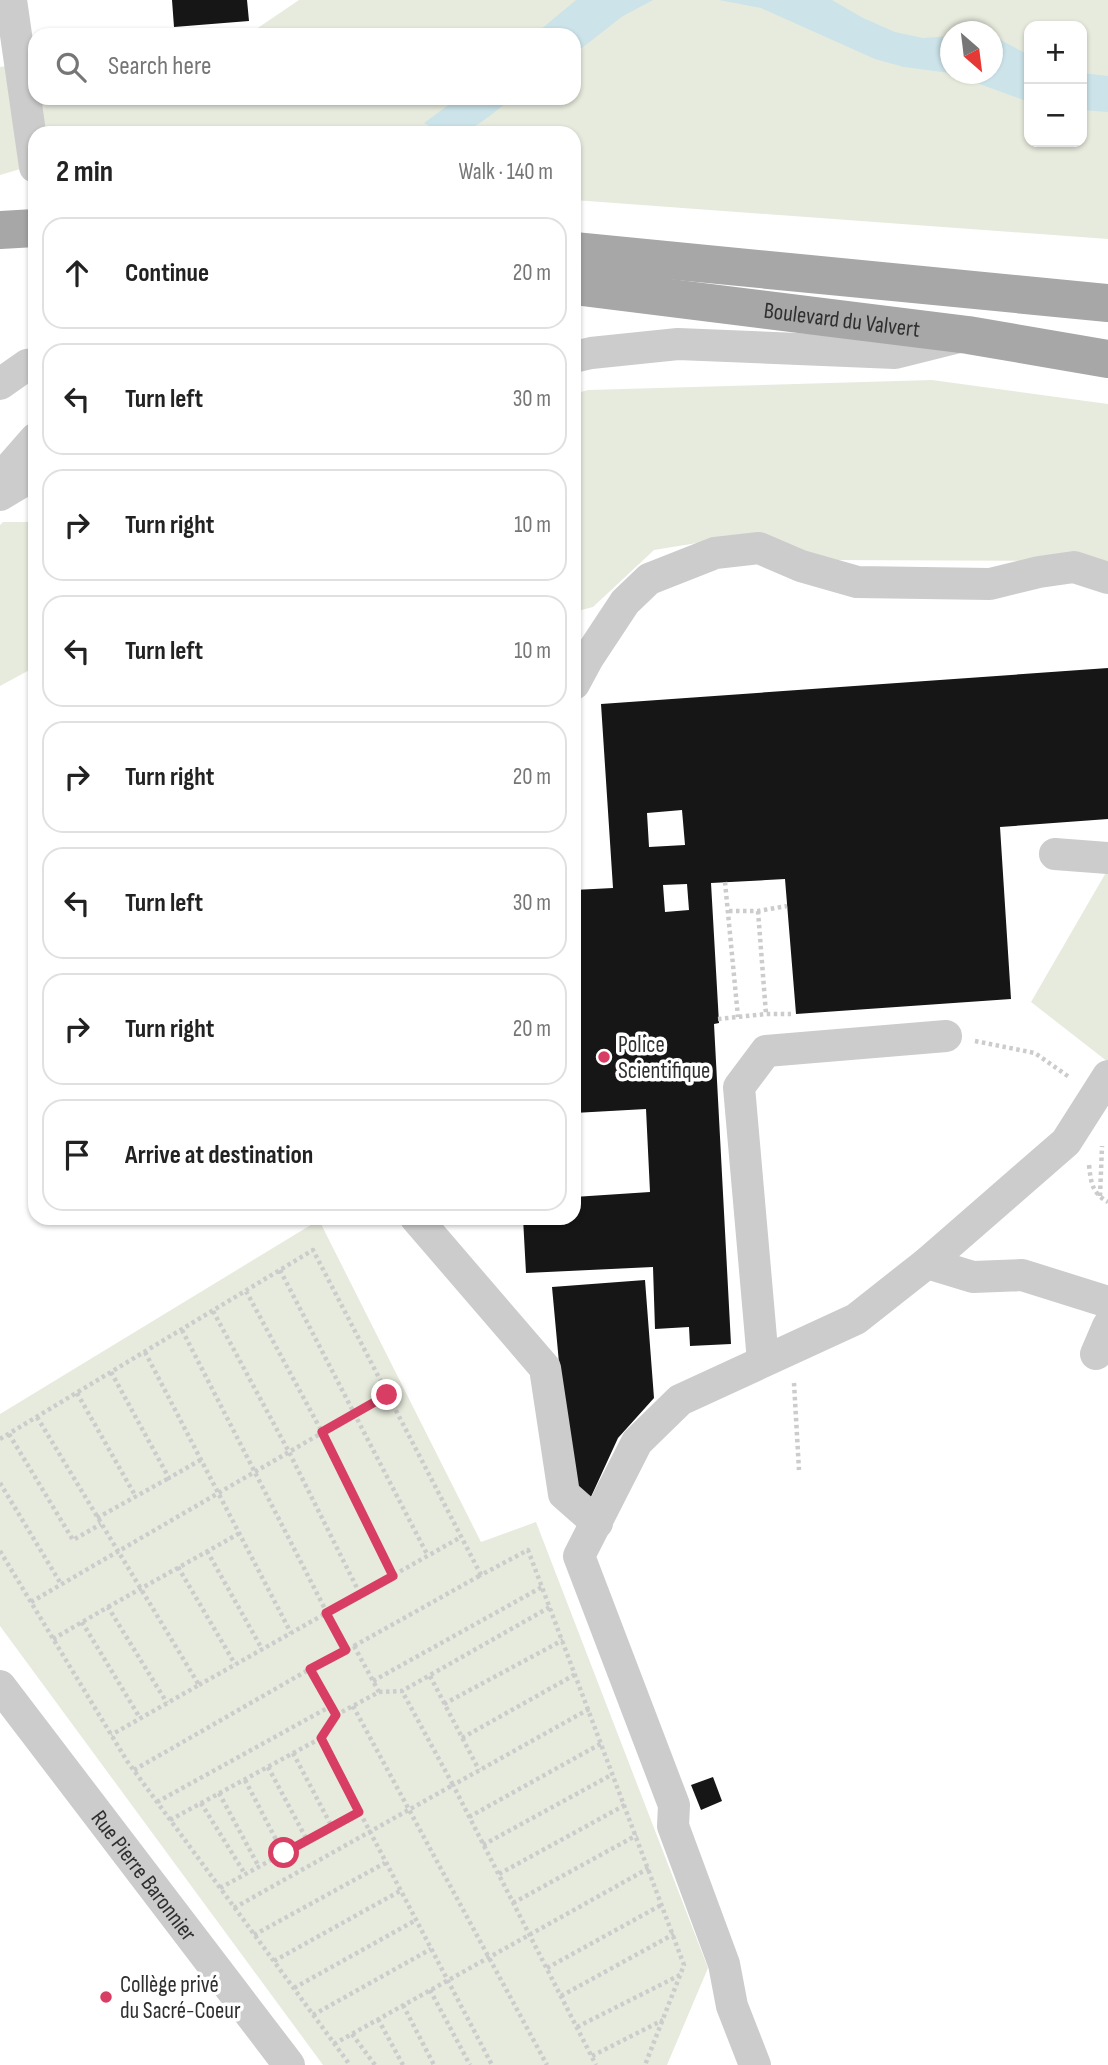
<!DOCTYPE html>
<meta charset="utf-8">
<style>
:root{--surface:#fff;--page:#f2f2f2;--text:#222;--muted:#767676;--line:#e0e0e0}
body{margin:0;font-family:"Sofia Sans Condensed",sans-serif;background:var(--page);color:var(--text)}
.controls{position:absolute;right:21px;top:21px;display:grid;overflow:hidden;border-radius:14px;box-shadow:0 2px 5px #0004}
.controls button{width:63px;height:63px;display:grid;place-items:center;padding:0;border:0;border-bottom:2px solid var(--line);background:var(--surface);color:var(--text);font:35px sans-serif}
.compass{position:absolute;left:940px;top:21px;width:63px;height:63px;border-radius:50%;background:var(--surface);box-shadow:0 2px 5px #0004;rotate:152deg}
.stop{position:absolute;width:21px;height:21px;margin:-16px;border:5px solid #d83e64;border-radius:50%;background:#fff}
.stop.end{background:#d83e64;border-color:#fff;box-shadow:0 2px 7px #0008}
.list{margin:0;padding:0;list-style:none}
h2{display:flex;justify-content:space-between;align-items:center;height:91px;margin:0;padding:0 28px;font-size:30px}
h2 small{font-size:23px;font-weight:400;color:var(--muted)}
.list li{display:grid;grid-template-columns:46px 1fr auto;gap:21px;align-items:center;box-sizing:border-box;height:112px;margin:0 14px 14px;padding:0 14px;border:2px solid var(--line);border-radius:21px}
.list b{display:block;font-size:26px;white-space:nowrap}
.list em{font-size:23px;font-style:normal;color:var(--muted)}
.icon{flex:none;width:38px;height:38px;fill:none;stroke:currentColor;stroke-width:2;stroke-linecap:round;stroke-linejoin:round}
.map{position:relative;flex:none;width:1108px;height:2065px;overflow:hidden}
.search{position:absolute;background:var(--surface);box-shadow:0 2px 5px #0004;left:28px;top:28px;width:553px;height:77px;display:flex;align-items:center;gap:18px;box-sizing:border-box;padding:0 24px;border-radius:21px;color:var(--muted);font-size:26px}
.panel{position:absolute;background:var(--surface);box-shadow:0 2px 5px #0004;left:28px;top:126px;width:553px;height:1099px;border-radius:21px}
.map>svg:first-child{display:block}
</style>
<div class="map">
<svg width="1108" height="2065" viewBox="0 0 1108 2065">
<rect width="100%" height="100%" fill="#fff"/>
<path fill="#e7ebdd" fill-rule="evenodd" d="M299,0h809v239l-534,-39v-67h-539l-8,34 -27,8v-108l35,-5v36h539v-63h-332l7,-1zM1029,26h53v116h-53zM950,32h42v42h-42z
M932,380l176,24v157l-281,-1 -111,-20 -62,10 -61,57 -19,5v-218l14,-4z
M3,522h32v145l-35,19v-161z
M1108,869v193l-77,-60z
M319,1220l162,322 55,-20 172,446 -41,97h-344l-323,-439v-212z"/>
<path fill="#cbe3e9" d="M576,0h77l-30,16 -49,38v-19h-40z
M719,0h113l31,18 32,14 28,6 27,-2v37l-46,-6 -29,-8 -114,-51z
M993,36l36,19v47l-77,-28h40z
M1082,73l26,3v36l-26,-2z
M458,98h55c-33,23 -48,48 -89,25z"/>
<path fill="#161616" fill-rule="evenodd" d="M172,0h75l2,21 -75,6z
M1108,668v151l-108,8 11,172 -215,15 -11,-135 -74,4 8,140 -5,1 17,320 -41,2 -1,-19 -34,2 -2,-62 -127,6 -3,-55h51v-21l76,-5 -4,-83 -72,4v-223l39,-2 -12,-184zM682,810l3,35 -36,2 -2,-34zM687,884l2,26 -24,2 -2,-27z
M645,1280l9,118 -36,40 -28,61 -20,-17 -18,-195z
M713,1777l9,24 -21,9 -10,-25z"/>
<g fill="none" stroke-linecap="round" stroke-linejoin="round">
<path stroke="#ccc" stroke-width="4.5" stroke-dasharray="3.5 3.5" stroke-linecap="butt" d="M725,882l13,135
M729,911h29l29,-5
M758,911l8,103
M718,1019l48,-5h25
M975,1041l60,12 34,24
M1089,1165c2,18 3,28 19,37
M1100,1196l2,-50
M280,1270l148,286
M246,1291l76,141 71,143
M213,1311l76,141 71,142
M182,1330l164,320
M145,1352l146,281
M111,1372l58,106 33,-19
M794,1383l5,87
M77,1393l59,104
M37,1417l162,268 -88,50
M9,1434l64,106 28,-16
M0,1439l313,-189 168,325 47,-25 156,415 -39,100
M0,1483l61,101
M97,1518l72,-40
M0,1551l127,210 223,304
M207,1551l55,98
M178,1567l57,97
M31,1602l356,-207
M108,1607l132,-74
M82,1622l58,96
M53,1639l55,-32 59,96
M354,1646l25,46 -43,23 -26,-46z
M354,1646l127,-71
M430,1676l49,94
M373,1681l169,-94
M199,1685l262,-148
M379,1692l23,-1 148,-84
M444,1704l119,-64
M353,1706l194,359
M589,1709l-136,76 143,280
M321,1738l171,327
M462,1738l114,-64
M293,1753l39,74
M268,1767l39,73
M134,1770l176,-101
M245,1780l38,73
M219,1793l40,74
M157,1802l174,-96
M201,1803l44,71
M469,1817l133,-74
M170,1820l151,-82 15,-23
M483,1845l130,-71
M499,1874l126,-69
M220,1888l139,-76
M513,1903l124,-68
M234,1908l219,-123 -51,-94
M254,1935l131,-72
M274,1961l126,-70
M547,1968l116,-64
M294,1988l122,-68
M430,1990l40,75
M561,1996l113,-62
M403,2005l31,60
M313,2015l118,-66
M378,2019l25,46
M577,2027l103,-52
M352,2034l23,31
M334,2044l315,-176
M592,2056l71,-36"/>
<g stroke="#ccc" stroke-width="32">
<path d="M11,0l24,167"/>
<path d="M574,357l17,-4 87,-9 217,9 64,-16"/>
<path d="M0,384l27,-19 8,-1"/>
<path d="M0,479l35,-40"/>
<path d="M0,495l35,-21"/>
<path d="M574,684l14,-26 37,-56 24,-23 66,-26 44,-5 42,18 56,16 133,2 49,-12 35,-5 34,11"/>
<path d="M1055,854l53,4"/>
<path d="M416,1218l129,150 19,126 33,29"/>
<path d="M927,1263l46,14 49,-2 86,27"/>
<path d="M1096,1354l12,-28"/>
<path d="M763,1361l-24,-274 27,-36 180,-15"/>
<path id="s1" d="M0,1686l289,379"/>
<path d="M755,2065l-23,-59 -8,-42 -51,-138 1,-21 -95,-249 58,-114 43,-42 176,-81 71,-56 139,-121 42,-66"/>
</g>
<g stroke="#a7a7a7" stroke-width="38">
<path d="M0,230l35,-2"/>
<path d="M574,251l534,52"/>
<path id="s2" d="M574,286l394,49 140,24"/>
</g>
</g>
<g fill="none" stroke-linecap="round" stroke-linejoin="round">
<path stroke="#d83e64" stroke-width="9" d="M284,1853l75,-41 -38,-74 15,-23 -26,-46 36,-19 -20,-37 67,-37 -71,-144 65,-37"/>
</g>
<g fill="#d83e64" stroke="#fff" stroke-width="2.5">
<circle cx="604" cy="1057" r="7"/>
<circle cx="106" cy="1997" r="7"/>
</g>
<g text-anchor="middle" stroke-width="7" stroke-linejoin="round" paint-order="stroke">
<g font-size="23" fill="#2f2f2f" stroke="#fff">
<text dy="8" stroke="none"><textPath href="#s2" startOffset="270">Boulevard du Valvert</textPath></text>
<text dy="8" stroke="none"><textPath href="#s1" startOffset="238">Rue Pierre Baronnier</textPath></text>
</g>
<g font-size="23" fill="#2f2f2f" stroke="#fff" text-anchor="start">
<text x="618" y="1052">Police<tspan x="618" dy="26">Scientifique</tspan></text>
<text x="120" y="1992">Collège privé<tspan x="120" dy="26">du Sacré-Coeur</tspan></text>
</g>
</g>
</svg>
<div class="controls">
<button>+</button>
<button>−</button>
</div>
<svg class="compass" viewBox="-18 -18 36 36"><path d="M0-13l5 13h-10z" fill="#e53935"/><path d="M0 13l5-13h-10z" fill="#767676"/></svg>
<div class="stop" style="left:284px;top:1853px"></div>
<div class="stop end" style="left:387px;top:1395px"></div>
<div class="search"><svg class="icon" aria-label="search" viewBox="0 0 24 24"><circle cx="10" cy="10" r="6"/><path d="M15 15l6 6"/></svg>Search here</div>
<section class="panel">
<h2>2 min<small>Walk · 140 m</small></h2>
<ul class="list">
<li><svg class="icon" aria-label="ahead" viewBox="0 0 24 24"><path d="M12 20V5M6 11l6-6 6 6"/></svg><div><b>Continue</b></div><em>20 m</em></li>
<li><svg class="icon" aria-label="left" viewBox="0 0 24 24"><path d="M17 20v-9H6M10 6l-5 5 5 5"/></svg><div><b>Turn left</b></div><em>30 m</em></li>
<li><svg class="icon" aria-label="right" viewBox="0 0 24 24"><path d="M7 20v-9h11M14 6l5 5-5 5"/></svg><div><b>Turn right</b></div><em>10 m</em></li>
<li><svg class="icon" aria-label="left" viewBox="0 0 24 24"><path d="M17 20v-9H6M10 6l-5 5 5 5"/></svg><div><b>Turn left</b></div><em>10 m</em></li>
<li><svg class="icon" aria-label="right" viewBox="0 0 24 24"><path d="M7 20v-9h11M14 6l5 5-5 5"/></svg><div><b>Turn right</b></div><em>20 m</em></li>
<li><svg class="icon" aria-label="left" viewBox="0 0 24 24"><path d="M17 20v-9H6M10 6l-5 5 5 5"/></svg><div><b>Turn left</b></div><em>30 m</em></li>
<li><svg class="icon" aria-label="right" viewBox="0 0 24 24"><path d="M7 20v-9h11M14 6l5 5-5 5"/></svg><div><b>Turn right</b></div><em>20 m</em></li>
<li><svg class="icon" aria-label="arrive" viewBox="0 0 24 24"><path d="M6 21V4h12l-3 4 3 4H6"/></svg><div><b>Arrive at destination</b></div></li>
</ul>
</section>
</div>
